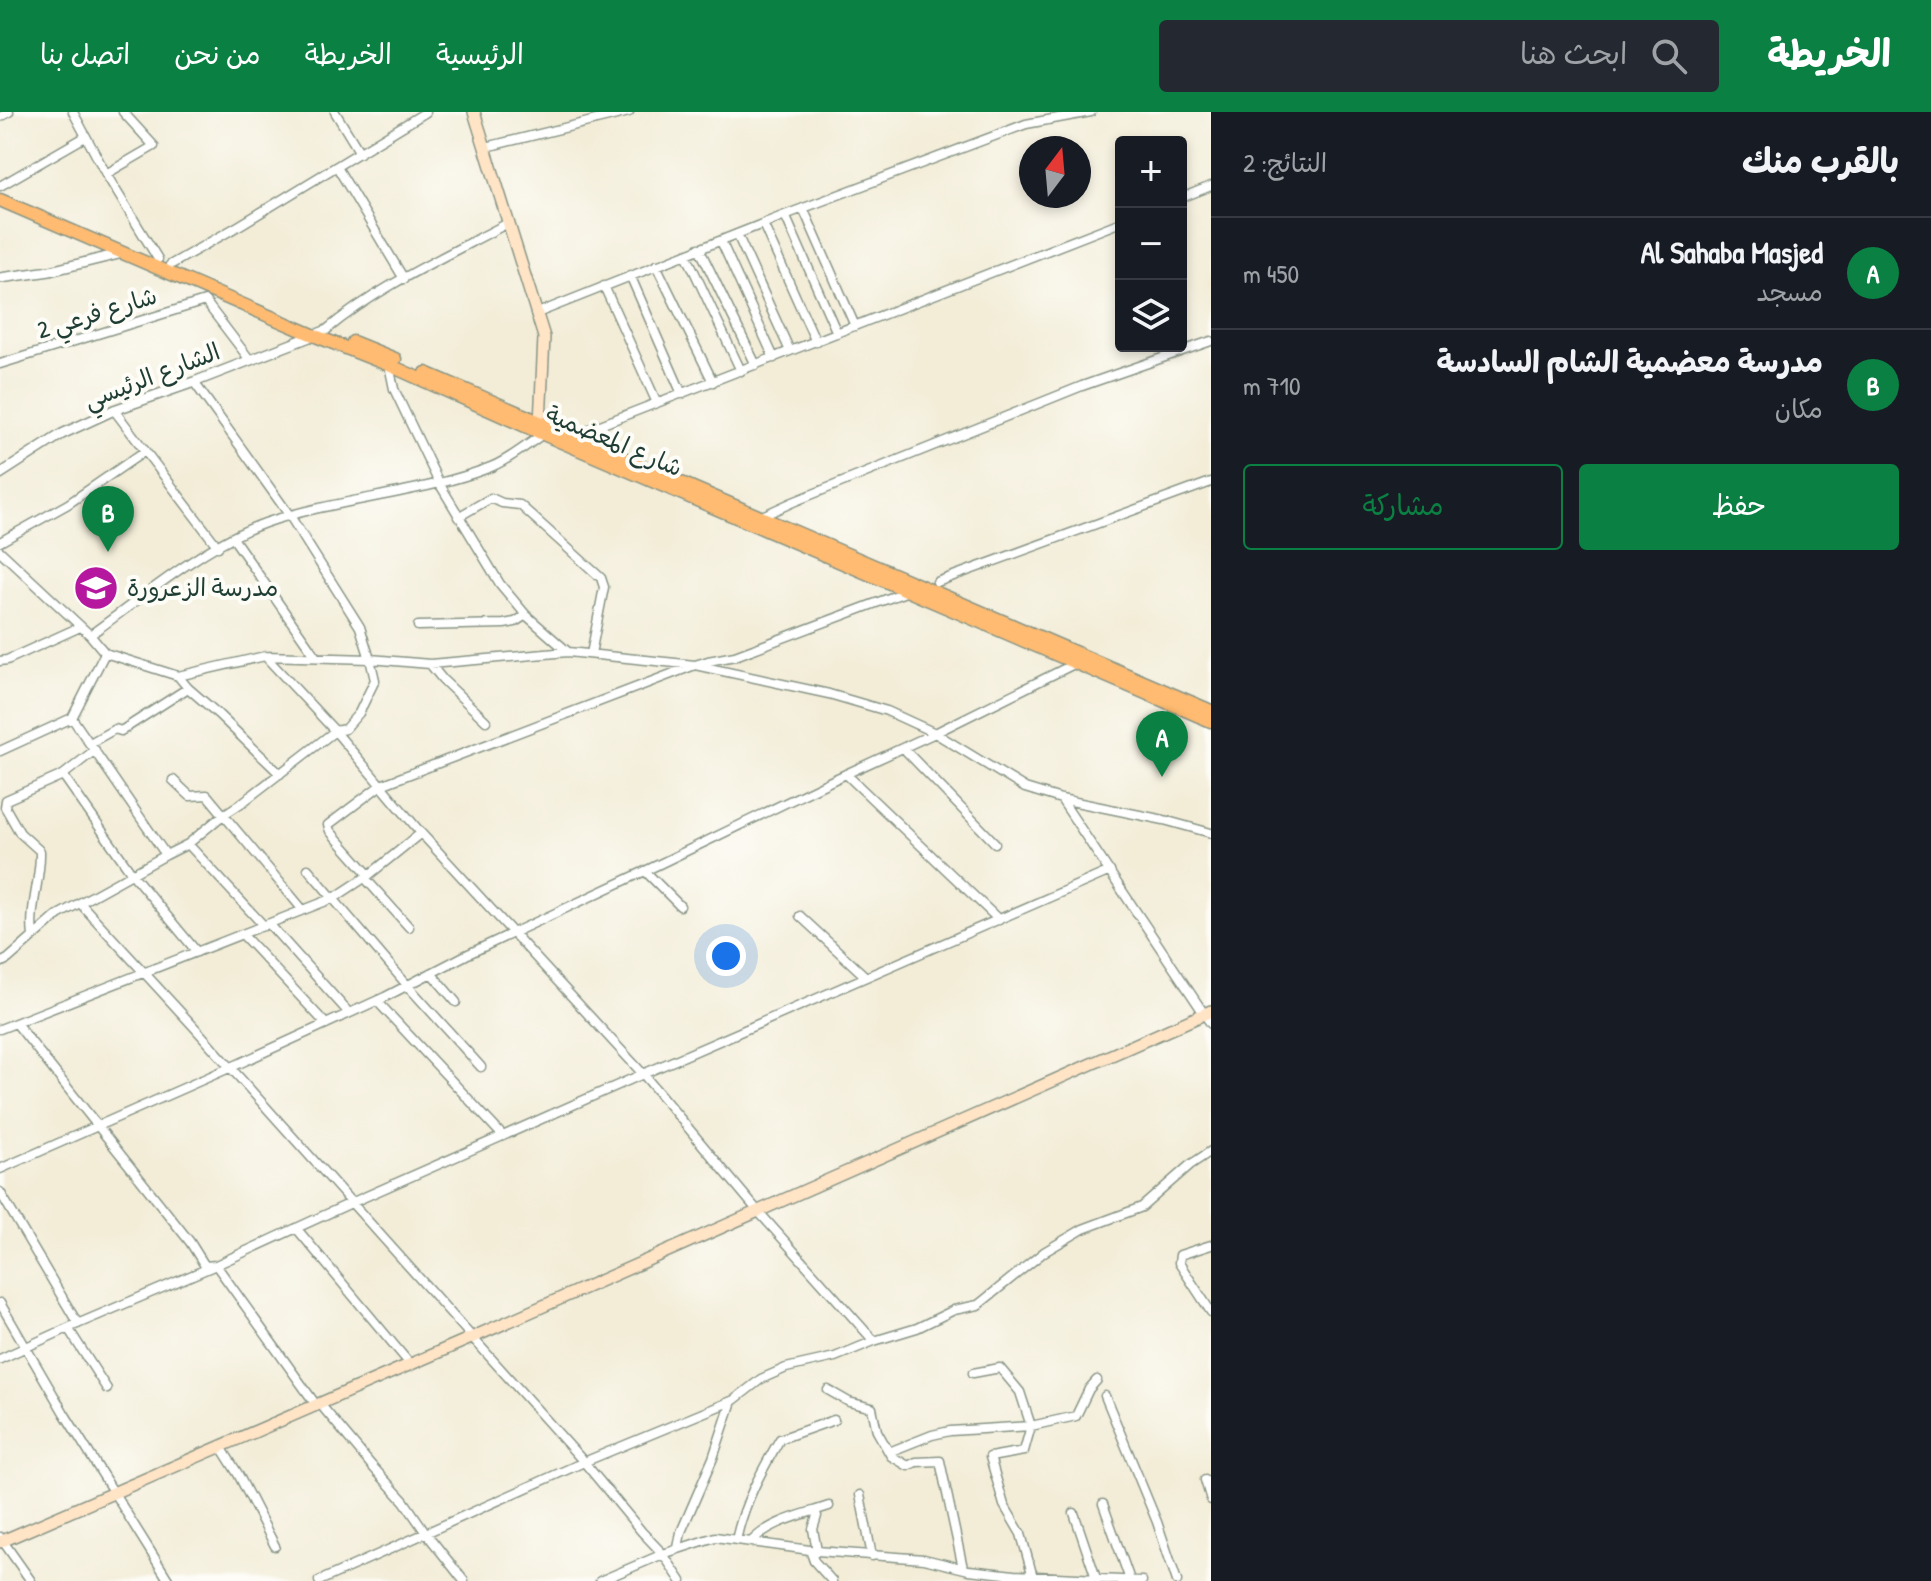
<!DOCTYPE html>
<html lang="ar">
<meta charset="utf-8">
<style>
:root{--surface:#171b24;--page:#242831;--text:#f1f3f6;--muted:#9ea1a6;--line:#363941;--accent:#0b8043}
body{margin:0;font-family:"Patrick Hand","Playpen Sans Arabic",sans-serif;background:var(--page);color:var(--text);direction:rtl}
.controls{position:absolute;right:24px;top:24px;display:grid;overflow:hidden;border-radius:8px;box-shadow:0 4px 12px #0003}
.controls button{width:72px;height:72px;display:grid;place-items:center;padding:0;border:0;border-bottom:2px solid var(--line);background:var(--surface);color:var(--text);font:40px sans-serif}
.compass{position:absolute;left:1019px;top:24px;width:72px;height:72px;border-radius:50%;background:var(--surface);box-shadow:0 4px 12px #0003;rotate:16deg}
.you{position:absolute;left:726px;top:844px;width:28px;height:28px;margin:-20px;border:6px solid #fff;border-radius:50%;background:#1a73e8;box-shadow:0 0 0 12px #1a73e833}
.badge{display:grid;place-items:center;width:52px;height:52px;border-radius:50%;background:var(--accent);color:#fff;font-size:26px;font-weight:700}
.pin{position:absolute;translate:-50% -66px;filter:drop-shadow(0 2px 4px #0008)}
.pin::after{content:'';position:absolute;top:42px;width:28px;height:24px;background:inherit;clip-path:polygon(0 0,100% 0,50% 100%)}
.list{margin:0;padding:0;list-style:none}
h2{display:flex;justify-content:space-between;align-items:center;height:104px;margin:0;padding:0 32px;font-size:34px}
h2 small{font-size:26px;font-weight:400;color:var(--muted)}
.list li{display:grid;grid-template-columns:52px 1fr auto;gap:24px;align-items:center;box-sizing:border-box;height:112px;padding:0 32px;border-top:2px solid var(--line)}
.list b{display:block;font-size:30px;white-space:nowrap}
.list p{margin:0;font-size:26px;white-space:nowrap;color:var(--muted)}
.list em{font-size:26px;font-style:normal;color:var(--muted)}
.actions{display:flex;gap:16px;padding:24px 32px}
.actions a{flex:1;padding:18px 0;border:2px solid var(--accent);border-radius:8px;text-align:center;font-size:28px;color:var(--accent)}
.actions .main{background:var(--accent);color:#fff}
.icon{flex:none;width:44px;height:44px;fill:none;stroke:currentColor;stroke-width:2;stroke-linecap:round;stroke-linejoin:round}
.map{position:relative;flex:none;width:1211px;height:1469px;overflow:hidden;direction:ltr}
header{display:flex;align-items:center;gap:48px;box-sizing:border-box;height:112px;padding:0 40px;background:var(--accent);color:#fff}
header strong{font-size:38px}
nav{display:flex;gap:44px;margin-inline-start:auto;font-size:28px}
.search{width:560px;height:72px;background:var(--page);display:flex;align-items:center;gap:20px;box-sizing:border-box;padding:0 28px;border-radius:8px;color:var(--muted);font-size:30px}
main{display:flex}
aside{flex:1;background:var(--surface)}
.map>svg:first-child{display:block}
</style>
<header>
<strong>الخريطة</strong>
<div class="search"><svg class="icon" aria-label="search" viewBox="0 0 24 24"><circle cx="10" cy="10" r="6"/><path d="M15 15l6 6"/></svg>ابحث هنا</div>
<nav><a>الرئيسية</a><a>الخريطة</a><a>من نحن</a><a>اتصل بنا</a></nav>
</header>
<main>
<aside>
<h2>بالقرب منك<small>النتائج: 2</small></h2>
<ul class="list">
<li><span class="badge">A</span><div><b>Al Sahaba Masjed</b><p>مسجد</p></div><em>450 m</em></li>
<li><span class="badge">B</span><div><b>مدرسة معضمية الشام السادسة</b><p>مكان</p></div><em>710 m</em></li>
</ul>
<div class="actions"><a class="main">حفظ</a><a>مشاركة</a></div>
</aside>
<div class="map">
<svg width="1211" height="1469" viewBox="0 0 1211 1469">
<rect width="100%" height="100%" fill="#fdfcf7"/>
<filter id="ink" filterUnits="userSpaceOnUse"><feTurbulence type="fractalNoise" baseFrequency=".0125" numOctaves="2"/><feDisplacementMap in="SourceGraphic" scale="16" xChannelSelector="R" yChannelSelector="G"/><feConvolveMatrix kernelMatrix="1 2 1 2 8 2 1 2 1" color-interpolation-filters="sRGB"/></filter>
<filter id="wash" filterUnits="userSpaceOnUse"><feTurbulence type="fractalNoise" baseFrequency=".006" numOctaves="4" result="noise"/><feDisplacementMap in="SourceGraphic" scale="32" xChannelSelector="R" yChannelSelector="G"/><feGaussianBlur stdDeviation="1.8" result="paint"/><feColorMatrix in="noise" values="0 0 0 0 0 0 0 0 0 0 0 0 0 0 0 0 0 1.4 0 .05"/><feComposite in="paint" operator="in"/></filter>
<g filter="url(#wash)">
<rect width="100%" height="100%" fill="#f3edd8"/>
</g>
<g filter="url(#ink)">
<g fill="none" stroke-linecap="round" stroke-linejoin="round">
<g stroke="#899586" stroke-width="11">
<path id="minor" d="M73,0l33,62 52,85
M335,0l25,41
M0,5l9,-5
M486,35l143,-35
M337,55l67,112
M106,62l48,-28 -31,-34
M0,74l85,-49
M1181,86l30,-12
M803,96l52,118
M785,103l52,118
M763,112l53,118
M737,122l53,117
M721,129l53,117
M699,136l57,117
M686,142l55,117
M170,153l70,-40 186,-113
M656,153l57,117
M630,163l52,119
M604,174l53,117
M535,202l250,-99 241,-91 65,-12
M325,219c54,-45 121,-75 183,-108
M0,252l205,-63 45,59
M389,253l5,24 45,94 61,101 26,31 42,37
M114,298l104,137
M572,324l549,-214
M458,405l33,-19 11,5 18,2 81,73 3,9 -13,67
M760,405l33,-15 289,-116 129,-45
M233,426l83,119
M0,430l68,-38 77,-53
M0,439l90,84 15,18 -33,65 94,137 -108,60 -50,44 -8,4
M937,470l274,-100
M418,514l86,-2 11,-2 11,-7
M90,523c52,-37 115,-91 175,-112 73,-25 154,-28 226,-56 18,-7 36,-22 52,-33
M105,541l73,23 87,-20 105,3 60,5 138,-12 127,13 134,29 58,17 48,22 90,55 36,11 103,21 47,13
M265,544l70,75 86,102 222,241 114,136 117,131
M0,549l7,-1 73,-33
M430,552l13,16 43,41
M178,564l10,12 30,26 62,60
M90,631l25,-14 6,2 67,-43
M903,636l92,95
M0,639l72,-33
M846,662l153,146
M63,663l70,100 64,77
M173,668l17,16 17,-1 96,115
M1061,687l150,225
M188,732l76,82
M166,743l22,-11 35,-29 20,-13 92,-71 10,-2 14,-16 16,-33 -5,-21 -10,-32 -70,-111 -96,-134
M308,757l99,116 74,82
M645,759l35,35
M369,763l-39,-44 -2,-6 53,-40 314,-120 13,-4 27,-5 173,-65
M365,766l44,49
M80,791l115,125 389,434 58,70 21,22 18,27
M800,804l66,61
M270,813l79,88
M242,822l84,90
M33,824c-4,-28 8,-57 7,-85l-20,-18 -15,-26 1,-7 57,-25 32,-25
M431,861l25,29
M377,889l126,135
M16,911l174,219 15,24 11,-1 98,137 6,2 52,62 32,35 22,32 38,48
M0,917l334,-131 35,-23 52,-42
M0,1057l236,-104 149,-68 81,-42 179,-84 190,-92 100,-46 141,-70
M0,1080l78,132
M297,1117l113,135
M1211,1133l-31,10 -1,8 32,49
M0,1191l64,110 105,168
M68,1216l39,61
M0,1247l68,-31 148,-63 135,-62 292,-129 467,-203
M973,1261l27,-5 20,24 11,34 -7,25 -34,6 14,48 17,29 12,43
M828,1278l21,12 23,6 5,23 14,25 17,10 8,-4 24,-1 23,107
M1105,1284l52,126 20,59
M221,1335l17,27 37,72
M889,1340l43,-17 18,-4 81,-5 45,-10 13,-27 8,-9
M1205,1368l6,20
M860,1383l12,61
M1103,1392l27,76
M815,1399l2,5 -4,13 4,22
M1074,1401l22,65
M0,1425l31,44
M736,1428c9,-40 24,-66 44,-101l54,-19
M751,1430c19,-21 52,-27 78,-36
M678,1436l3,-16 32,-74 19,-57
M810,1438l4,11 18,20
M319,1469l265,-119 150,-62 27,-21 25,-11 49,-11 39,-16 43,-13 37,-18 24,-5 66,-53 39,-23 59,-22 48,-42 21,-14
M600,1469l63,-27 52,-17 102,14 107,8 45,11 45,5 128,6"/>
</g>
<g stroke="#899586" stroke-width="12">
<path id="tertiary" d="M0,166l50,-7 73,-18
M0,362l62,-40 52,-24 80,-28 131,-51"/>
</g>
<g stroke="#899586" stroke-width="14">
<path id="secondary" d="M474,0l70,225 -4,86
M0,1430l471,-204 740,-327"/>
</g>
<g stroke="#899586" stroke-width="15">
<path id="primary" d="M0,88l313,135 76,30 154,69 668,287
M353,230l42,17
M426,261l785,338"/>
</g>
<use href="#minor" stroke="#fff" stroke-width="8"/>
<use href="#tertiary" stroke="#fff" stroke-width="9"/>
<use href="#secondary" stroke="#ffe4c6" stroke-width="11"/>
<use href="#primary" stroke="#febb71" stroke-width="12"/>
</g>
</g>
<defs>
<g id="school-disc" transform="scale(2.3)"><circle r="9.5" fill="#b5179e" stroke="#fdfcf7"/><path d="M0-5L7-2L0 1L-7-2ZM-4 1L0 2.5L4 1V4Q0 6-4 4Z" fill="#fff"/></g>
</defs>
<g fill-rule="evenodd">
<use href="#school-disc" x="96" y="476"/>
</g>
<g text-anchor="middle" stroke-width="8" stroke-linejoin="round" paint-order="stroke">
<g font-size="24" fill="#1f3d34" stroke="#fdfcf7">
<text transform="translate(97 201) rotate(-17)" y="8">شارع فرعي 2</text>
<text transform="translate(152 264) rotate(-21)" y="8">الشارع الرئيسي</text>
<text transform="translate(614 329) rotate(23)" y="8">شارع المعضمية</text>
</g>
<g font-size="24" fill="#1f3d34" stroke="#fdfcf7" text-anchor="start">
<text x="127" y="484">مدرسة الزعرورة</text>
</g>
</g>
</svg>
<div class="controls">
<button>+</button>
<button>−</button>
<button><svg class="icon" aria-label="layers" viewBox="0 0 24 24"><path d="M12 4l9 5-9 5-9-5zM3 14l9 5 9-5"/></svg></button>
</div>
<svg class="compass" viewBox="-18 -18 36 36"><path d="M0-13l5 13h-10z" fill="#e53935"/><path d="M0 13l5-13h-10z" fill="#9ea1a6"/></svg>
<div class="you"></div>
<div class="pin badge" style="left:1162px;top:665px">A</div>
<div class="pin badge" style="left:108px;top:440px">B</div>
</div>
</main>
